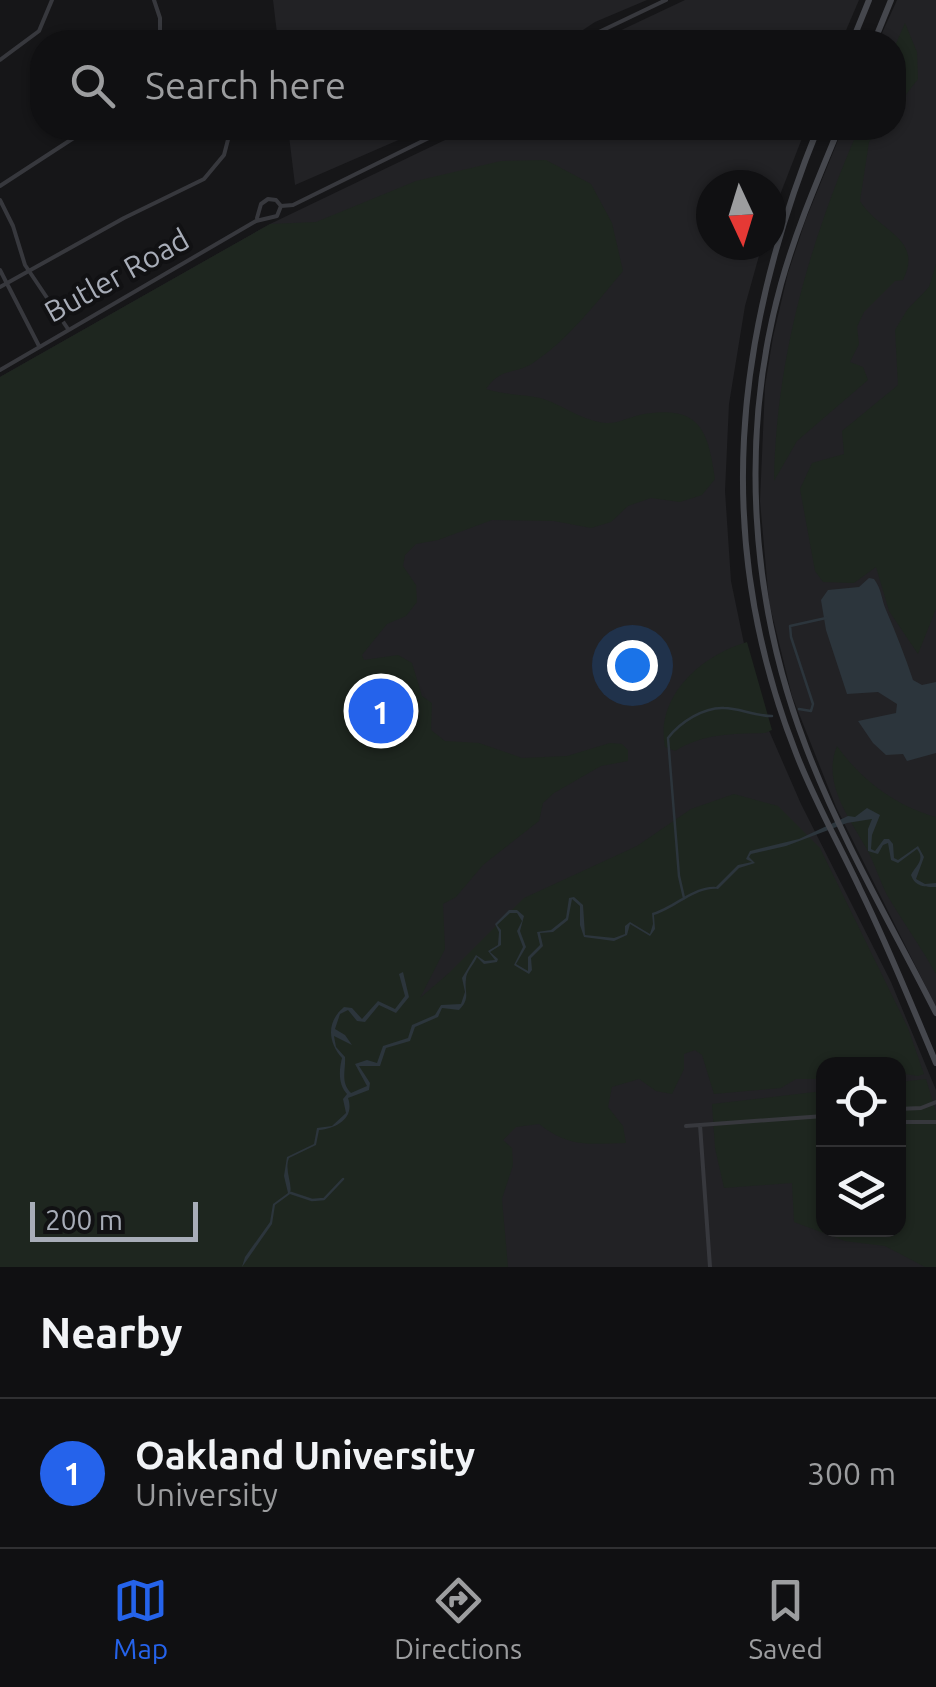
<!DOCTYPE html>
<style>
:root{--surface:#101012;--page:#1e1e20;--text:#f1f3f6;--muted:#9c9d9f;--line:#303032;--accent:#2563eb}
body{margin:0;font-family:Ubuntu,sans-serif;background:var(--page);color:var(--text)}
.controls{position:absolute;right:30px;bottom:30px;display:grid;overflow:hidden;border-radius:20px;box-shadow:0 2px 8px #0004}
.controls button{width:90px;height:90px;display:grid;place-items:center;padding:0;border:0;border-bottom:2px solid var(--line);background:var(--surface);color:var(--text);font:50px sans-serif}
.compass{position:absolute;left:696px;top:170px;width:90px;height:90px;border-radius:50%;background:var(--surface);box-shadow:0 2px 8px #0004;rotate:176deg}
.scale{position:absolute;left:30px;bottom:25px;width:168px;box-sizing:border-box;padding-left:10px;border:5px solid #a8adb8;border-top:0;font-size:28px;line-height:35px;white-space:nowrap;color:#a8adb8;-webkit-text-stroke:8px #111113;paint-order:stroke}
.you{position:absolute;left:632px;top:665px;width:35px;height:35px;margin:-25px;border:8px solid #fff;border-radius:50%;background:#1a73e8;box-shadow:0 0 0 15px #1a73e833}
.badge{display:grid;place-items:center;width:65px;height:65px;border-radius:50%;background:var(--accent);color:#fff;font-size:32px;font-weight:700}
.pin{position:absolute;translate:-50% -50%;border:5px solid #fff;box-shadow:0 2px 10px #0006}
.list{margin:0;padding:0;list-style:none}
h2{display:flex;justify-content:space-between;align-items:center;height:130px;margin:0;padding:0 40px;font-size:42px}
h2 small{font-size:32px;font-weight:400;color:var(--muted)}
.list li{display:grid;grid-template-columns:65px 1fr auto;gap:30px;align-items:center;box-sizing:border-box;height:150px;padding:0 40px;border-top:2px solid var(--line)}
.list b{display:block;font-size:38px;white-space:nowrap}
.list p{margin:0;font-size:32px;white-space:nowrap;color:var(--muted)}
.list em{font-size:32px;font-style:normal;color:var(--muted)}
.icon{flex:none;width:55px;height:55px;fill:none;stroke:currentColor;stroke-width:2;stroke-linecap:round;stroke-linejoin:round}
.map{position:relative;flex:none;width:936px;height:1267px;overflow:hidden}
.search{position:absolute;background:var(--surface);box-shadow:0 2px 8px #0004;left:30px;right:30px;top:30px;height:110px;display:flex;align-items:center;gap:25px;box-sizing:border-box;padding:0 35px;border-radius:40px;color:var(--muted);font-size:38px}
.sheet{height:280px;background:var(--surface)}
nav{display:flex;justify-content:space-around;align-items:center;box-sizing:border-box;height:140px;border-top:2px solid var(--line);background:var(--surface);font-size:28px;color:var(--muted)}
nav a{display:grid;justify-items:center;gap:5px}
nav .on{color:var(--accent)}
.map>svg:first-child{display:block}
</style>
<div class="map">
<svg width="936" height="1267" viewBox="0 0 936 1267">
<rect width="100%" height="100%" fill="#161618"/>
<path fill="#222225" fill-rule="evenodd" d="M273,0h374l-52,22 -30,20h-287z
M685,0h174l-18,42h-245z
M897,0h39v1007l-100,-200 -44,-111 -23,-94 -9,-101 5,-115 8,-49 15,-64 18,-54 37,-91h51v-86h-16z
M288,128h138l-131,57z
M470,128h336l-35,90v-33h-60v60h51l-17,61 -16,98 -4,87 6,90 17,82 19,63 34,78 90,178 45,108v177h-936v-890l270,-153zM824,1064h74v166h-74z"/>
<path fill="#1e261f" d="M905,23l12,29 1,27 -24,31v-62z
M859,128h21l-11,14 -9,59c19,31 64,37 43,79l-8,1 -31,31 -7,15 2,17 -9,18 13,5 5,13 -71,61 -23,40c2,-124 36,-240 85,-353z
M546,160l45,24 21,39 11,48c-28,33 -54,68 -90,92 -21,13 -31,3 -47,26 18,6 36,5 54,9 22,6 41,23 66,25 12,1 25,-7 38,-9 56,-9 64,16 71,65l-13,16 -22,7 -29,-4 -23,8 -17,16 -20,6 -37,-7 -62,-1 -54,20 -22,4 -11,11 -2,11 13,19 1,17 -11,14 -19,8 -25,31 2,5 34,-5 14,8 10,33 10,7 -1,27 14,11 34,2 43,15 45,-2 43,-13 12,1 6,6v11l-27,5 -47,27 -11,10 -4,18 -56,44 -27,32 -13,7 2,45 -25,49 29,-25 75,-75 113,-52 54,-37 43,-15 44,12 42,42 88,180 16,46 -6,2 -19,-3 -1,-9h-74l-1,15h-27l-15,9 -67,6 -12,-39 -7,-5 -11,4v15l-12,25 -16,-3 -17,-12 -27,8 -4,20 15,19 3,17c-37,1 -56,5 -87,-19l-23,3 -13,13 9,8 1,17 -11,34 6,68h-508v-890l270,-153 46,-2 100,-41 85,-20z
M936,264v345l-18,45 -29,-43 -13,-44 -22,16 -31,-1 -8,-11 -15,-82 12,-26 32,-9 -2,-23 56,-46 -3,-55 12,-20 22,-23z
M747,642l25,88 -7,3c-33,1 -60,0 -90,18l-10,-4c-10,-51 37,-92 82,-105z
M837,746c24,34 59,60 99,71v157c-15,-27 -33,-52 -49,-79 -8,-16 -13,-34 -22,-49 -17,-30 -43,-64 -28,-100z
M926,1079l10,33v155h-11l-40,-21 -40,-5 -51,-19 -2,-39 -68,5 -9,-40 -3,-44 111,-13 1,139h74l1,-148z"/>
<path fill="#2c353c" d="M869,578l5,1c8,11 7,19 12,31 10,23 19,46 27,70l9,5 14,-3v71l-29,8 -4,-7 -17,1 -13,-12 -15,-22 38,-8 1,-9 -19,-12 -31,2 -21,-64 -5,-30 7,-10 31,-3z
M867,808l13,7 -8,20 -1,14 4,2 9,-12h5l4,5 1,14 4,2 20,-14 6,11 -8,22 9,5 11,-1v4c-11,0 -21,0 -25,-12 4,-9 15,-15 6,-26l-19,14 -7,-3 -3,-17 -5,2 -5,9 -10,-3v-22l4,-10 -25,4 -61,23 -35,8 -2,3 6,6 -16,5 -21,21c-23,-2 -42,20 -64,26l1,14 -5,7 -20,-12 -3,11 -13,6 -30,-4 -4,-12v-19l-8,-7 -4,21 -15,12 -13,1 3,13 -12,12 1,12 -3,4 -15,-9 9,-18 -6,-16 5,-10 -5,-8h-7l-13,12 4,5v15l-11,7 8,7 -1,3 -13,2 -7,-7c-3,7 -11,15 -11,22 -2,14 5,19 -7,31l-17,-2 -4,9 -23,10 -5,14 -24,7 -6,18h-21l11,17 -1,7 -21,8c7,20 -11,30 -29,32l-3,15 -27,13c-5,13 4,25 1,36l-15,11 -3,19 -30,43 3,-10 25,-35 3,-18 15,-11 -4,-17 3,-19 27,-13 3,-16 15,-2 14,-13 -3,-14 4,-5c-9,-10 -8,-24 -5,-36 -14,-16 -16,-36 2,-51l8,1 10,11 16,-18 17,8 10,-13 -6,-22 4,-2 6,25 -13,16 -17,-8 -14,17 -8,-1 -9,-11 -8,4 -5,15 10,6 7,10 -18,-9 2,11 9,10c1,13 -5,25 6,36l16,-7 -12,-22 12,-4 10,3 6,-17 25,-8 4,-13 23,-10 6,-10 20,-1 4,-12 -3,-14 14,-23 9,6 10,-1 -7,-9 10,-6 1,-13 -4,-8 14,-14h8l7,6 -4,15 6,16 -10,17 12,7v-14l12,-12 -3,-13 14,-2 15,-12 3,-20 5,-1 9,8 2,30 29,3 11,-4v-8l5,-4 20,12 3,-10 -1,-11c22,-6 42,-28 64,-26l22,-22 14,-3 -6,-3 4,-8 49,-12 49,-23 7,1z"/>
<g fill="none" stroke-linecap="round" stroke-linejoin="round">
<path stroke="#2c353c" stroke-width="2.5" d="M799,709l12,2 2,-7 -22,-67 -1,-11 36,-8
M684,898l-5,-22 -11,-138c12,-16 36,-31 56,-30 15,0 30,8 48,8
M291,1193l21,7 12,-1 19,-20"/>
<path stroke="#37383d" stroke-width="4" d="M154,0l6,18v24
M578,42l88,-42
M0,60l39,-29 13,-31
M0,186l89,-58
M0,200l13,26 12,39 43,64
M257,218l4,-14 7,-5 8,1 5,6 12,-1 156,-77
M0,270l39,76
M0,287l124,-69 80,-39 20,-24 7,-27
M0,370l256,-149 21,-5 4,-10
M898,1109l23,-1 15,-6
M898,1122h38
M700,1125l10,142
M686,1126l138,-10"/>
<path stroke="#45474d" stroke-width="6" d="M852,42l17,-42
M874,42l17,-42
M818,128c-84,207 -106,412 -22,625 18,47 43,91 64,136 28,57 51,115 76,174
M839,128c-21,51 -43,102 -58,156 -42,152 -31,317 25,463 35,92 86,179 130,266"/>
</g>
<g text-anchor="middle" stroke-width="8" stroke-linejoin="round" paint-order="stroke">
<g font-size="30" fill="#a8adb8" stroke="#111113">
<text transform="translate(117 276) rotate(-29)" y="10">Butler Road</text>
</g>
</g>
</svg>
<div class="controls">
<button><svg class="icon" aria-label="locate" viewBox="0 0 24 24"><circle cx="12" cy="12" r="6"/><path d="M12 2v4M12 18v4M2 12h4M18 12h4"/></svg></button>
<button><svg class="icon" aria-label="layers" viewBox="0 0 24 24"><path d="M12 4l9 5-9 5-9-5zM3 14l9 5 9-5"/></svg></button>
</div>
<svg class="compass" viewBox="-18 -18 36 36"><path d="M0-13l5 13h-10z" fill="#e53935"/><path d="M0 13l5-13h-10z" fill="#9c9d9f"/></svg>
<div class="scale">200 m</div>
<div class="you"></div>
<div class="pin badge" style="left:381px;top:711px">1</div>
<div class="search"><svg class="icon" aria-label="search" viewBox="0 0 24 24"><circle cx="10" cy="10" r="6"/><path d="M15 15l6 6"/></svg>Search here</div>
</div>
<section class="sheet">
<h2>Nearby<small></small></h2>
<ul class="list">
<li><span class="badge">1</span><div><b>Oakland University</b><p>University</p></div><em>300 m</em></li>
</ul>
</section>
<nav>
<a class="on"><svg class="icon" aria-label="map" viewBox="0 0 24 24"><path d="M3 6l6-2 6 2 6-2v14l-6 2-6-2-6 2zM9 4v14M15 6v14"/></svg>Map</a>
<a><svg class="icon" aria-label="directions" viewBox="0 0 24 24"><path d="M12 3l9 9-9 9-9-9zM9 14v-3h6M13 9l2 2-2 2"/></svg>Directions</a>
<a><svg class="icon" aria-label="saved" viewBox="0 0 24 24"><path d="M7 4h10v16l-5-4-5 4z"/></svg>Saved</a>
</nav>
